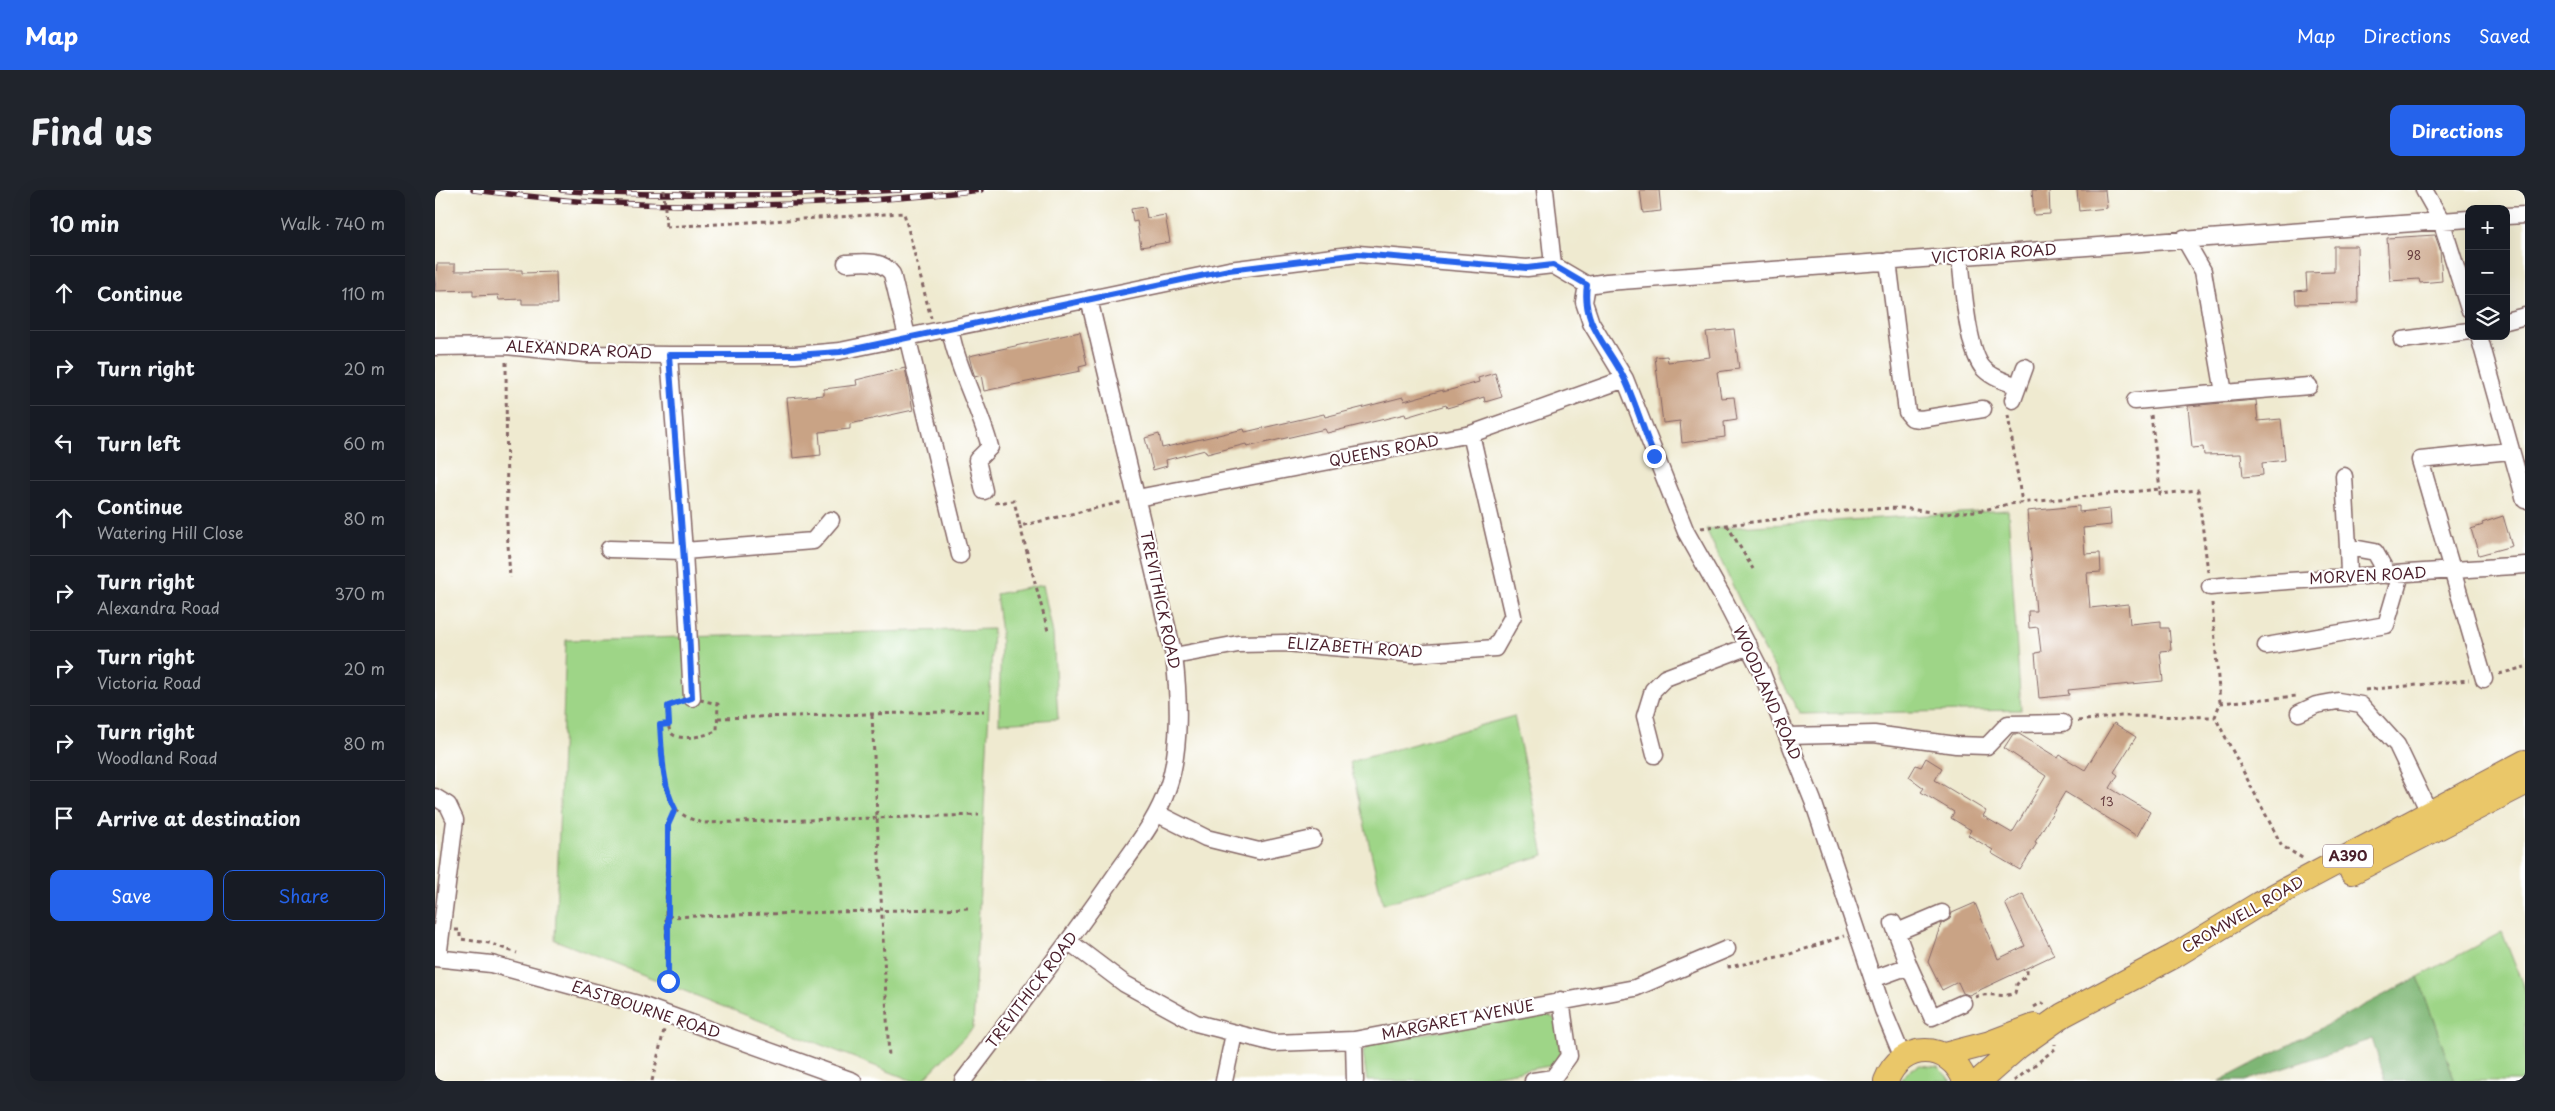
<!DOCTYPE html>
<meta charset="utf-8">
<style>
:root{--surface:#171b24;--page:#20242c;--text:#f1f3f6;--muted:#9ea1a6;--line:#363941;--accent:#2563eb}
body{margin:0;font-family:"Playpen Sans",sans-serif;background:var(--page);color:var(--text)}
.controls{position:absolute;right:15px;top:15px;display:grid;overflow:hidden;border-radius:10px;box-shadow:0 5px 20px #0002}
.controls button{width:45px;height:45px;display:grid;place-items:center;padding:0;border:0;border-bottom:1px solid var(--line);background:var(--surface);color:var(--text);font:25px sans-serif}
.stop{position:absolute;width:15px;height:15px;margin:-11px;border:4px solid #2563eb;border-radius:50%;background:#fff}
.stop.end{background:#2563eb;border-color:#fff;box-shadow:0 1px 5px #0008}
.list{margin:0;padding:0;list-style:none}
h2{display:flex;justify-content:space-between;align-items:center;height:65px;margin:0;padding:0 20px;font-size:21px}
h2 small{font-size:16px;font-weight:400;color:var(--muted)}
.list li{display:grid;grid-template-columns:32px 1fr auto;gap:15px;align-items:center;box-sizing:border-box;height:75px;padding:0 20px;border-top:1px solid var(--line)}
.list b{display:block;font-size:19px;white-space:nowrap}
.list p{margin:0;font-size:16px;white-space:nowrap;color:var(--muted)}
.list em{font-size:16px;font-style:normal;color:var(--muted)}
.actions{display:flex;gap:10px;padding:15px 20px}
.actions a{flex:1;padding:11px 0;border:1px solid var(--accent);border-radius:10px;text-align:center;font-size:18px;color:var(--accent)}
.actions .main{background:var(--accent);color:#fff}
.icon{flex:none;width:28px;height:28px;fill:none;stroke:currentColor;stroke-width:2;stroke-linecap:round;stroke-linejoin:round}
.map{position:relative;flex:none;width:2090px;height:891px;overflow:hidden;border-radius:10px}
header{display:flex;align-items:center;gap:30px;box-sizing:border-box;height:70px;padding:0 25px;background:var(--accent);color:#fff}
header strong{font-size:24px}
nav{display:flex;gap:28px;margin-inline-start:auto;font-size:18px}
.intro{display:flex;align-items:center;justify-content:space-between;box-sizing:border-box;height:120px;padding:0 30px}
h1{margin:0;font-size:35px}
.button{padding:12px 22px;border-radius:10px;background:var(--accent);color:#fff;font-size:18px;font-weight:700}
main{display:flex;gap:30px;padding:0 30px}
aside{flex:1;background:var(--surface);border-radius:10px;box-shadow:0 5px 20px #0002}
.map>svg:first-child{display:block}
</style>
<header>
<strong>Map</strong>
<nav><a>Map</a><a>Directions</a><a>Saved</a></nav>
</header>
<div class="intro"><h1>Find us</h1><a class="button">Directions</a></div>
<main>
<aside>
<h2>10 min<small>Walk · 740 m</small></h2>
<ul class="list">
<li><svg class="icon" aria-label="ahead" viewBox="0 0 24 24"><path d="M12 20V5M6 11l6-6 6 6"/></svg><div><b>Continue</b></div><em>110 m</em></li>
<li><svg class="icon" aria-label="right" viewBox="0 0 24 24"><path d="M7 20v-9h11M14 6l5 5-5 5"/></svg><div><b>Turn right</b></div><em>20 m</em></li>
<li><svg class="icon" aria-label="left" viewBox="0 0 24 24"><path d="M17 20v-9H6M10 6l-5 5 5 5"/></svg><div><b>Turn left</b></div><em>60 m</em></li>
<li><svg class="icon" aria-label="ahead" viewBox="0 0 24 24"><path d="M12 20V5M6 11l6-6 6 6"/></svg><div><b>Continue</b><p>Watering Hill Close</p></div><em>80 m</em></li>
<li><svg class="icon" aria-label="right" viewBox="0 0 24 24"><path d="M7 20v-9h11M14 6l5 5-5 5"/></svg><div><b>Turn right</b><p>Alexandra Road</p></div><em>370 m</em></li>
<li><svg class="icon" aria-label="right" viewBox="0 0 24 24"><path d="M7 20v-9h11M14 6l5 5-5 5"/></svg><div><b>Turn right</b><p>Victoria Road</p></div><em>20 m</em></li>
<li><svg class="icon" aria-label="right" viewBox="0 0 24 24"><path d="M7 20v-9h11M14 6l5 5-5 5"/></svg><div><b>Turn right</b><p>Woodland Road</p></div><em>80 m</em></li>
<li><svg class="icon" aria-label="arrive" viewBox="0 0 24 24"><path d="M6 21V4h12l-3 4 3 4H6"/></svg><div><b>Arrive at destination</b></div></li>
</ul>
<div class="actions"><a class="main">Save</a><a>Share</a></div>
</aside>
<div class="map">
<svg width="2090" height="891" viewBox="0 0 2090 891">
<rect width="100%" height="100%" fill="#fff"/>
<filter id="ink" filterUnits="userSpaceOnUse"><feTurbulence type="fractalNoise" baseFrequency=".02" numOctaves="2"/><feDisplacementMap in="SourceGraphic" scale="10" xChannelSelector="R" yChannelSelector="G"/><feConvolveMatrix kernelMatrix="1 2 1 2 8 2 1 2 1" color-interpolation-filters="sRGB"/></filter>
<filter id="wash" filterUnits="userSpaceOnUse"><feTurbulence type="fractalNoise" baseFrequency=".0096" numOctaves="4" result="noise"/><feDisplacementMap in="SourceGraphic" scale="20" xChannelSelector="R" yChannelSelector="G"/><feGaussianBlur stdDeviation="1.12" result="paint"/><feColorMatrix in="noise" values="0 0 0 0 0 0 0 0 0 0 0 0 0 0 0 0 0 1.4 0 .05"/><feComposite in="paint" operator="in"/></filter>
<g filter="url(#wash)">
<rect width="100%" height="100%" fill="#efead0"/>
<path fill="#9ed587" stroke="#747a59" d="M1573,320l13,200 -221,4 -45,-81 -49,-104z
M608,395l10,49 5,85 -59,4 2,-90 -5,-39z
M558,439l-20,399 -51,53h-9l-358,-141 11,-300z
M1079,526l30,139 -161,49 -33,-142z
M2067,742l23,58v91h-70l-37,-104z
M1106,823l11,4 6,6 3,30 -4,8 -8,5 -87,15h-95l-4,-29 8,-9z
M1485,875l18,2 14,14h-53l12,-12z"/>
<path fill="#7eb674" stroke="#646a50" d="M1983,787l37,104h-69l-14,-42 -127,42h-25z"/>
<g id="blocks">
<path fill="#c9a385" d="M1205,0h19l2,21 -18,2z
M1597,0h17l1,24 -16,1z
M1642,0h28l2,18 -28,3z
M710,17l2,11 18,-3 5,27 -29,5 -4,-26 -4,1 -2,-13z
M2000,45l5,14 2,32 -22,2 -1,-4 -29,2 -3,-43z
M1899,56h23l1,57 -62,1 -1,-13 12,-1 -1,-17 28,-1z
M2,74h18v7l67,-1v3l34,-1 1,32h-35v-5l-23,1 -1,-5 -25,1v-6l-38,1z
M1299,139l5,40 -22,3 4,26 13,-1 3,23 -13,2 1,15 -43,6 -2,-22 -17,2 -8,-66 12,-1 1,6 42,-5 -4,-25z
M645,142l7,33 -8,2 1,4 -96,20 -3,-16 -6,2 -3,-9 -3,-12z
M470,178l8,42 -63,14v5l-31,3 2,23 -28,3 -6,-60 37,-3v-6l33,-4 -1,-5z
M1060,183l7,24 -17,5 -1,-5 -37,11 -1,-3 -40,12 -1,-3 -78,19 -2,-4 -78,18 -1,-3 -39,10 -2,-4 -39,10 1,6 -14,4 -8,-32 14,-4 3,14 82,-19 1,3 79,-18 1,3 78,-20 1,4 39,-11v2l36,-10 -1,-4z
M1821,210l2,21 23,-2 4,41 -23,3 1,12 -20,2 -2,-23 -37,1 -1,-8 -11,1 -4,-42z
M1644,316v6l31,-3 1,16 -28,3 2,26 15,-1 1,19 -14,1 3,35 38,-4 2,20 31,-3v7h8l2,22 -11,1 3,30 -95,9 1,5 -30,3 -4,-45 6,-1 -3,-25 -9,1 -1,-17h8l-9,-100z
M2068,326l9,30 -33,9 -8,-26 12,-4 -1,-2z
M1679,533l22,14 -22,35 4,3 -8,13 40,24 -13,24 -72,-44 -30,50 2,1 -17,27 -29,-17 2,-3 -25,-15 3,-5 -20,-12 3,-6 -33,-20 3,-4 -15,-11 7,-12 5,2 5,-9 16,10 -7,12 51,31 -3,5 29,17 34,-57 -42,-28 9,-14h6l39,24 2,-3 25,15z
M1588,704l31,61 -85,40 -6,-2 -5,-11 -16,8 -14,-28 13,-38 9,-5 2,-6 23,-10 23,56 27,-13 -20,-43z"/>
</g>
</g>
<g filter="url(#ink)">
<use href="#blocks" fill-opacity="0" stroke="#846665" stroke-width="1"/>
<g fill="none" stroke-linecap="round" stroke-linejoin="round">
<g stroke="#846665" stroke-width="19">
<path id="minor" d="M1110,0l8,75
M1989,0l17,30 28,89
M2071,26l19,-1
M1749,48l19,33 21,122 85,-7
M1525,67c3,26 7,95 24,112 9,9 22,13 34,17
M1453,71l19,151 5,6 9,1 62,-10
M411,73c17,-1 36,-4 46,11l68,281
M1118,75l34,20 20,-3 862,-63
M1152,95l-3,17 7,21 34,56 61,153 39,69 36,70 52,130 70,209 20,48
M2071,131l19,-5
M515,139c8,42 29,77 40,118l-13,13 7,31
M2044,146l46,164
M1967,150l67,-9
M0,157l71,-1 79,8 84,1h126l45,-4 389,-81 129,-16 169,14 26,-3
M234,165l15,196 129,-10 18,-21
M1578,210l12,-33
M1700,211l89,-8
M1909,286l4,71
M702,308l334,-64 154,-55
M174,359l75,2 8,147
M1914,385l-1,-28 27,5 13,23
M1775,397c105,-9 210,-14 315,-22
M1831,456l120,-21 15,-51
M739,466l64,-12 47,-1 128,11 82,-6 18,-32 -42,-182
M2049,489l-64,-219 90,-9
M1864,523l17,-8 22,-4 23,4 36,40 32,67
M1352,546l87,-2 82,11 31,1 21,-22 55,-1
M1220,565l-10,-39 8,-26 12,-12 84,-32
M0,607l13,8 7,15 -17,138
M723,624l48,24 53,13 54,-12
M1462,742l45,-19
M633,751l57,43 71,39 78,20 80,-3 281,-52 92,-39
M0,768l56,6 147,40 215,77
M1474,776l23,51 31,-14
M1438,789l36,-13 -16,-43
M919,850l1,41
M528,891c51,-68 103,-134 151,-204 20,-29 43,-56 54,-90 13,-38 11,-92 6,-131l-85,-357
M789,891l10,-47
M1098,891l20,-3 16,-22 -8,-56"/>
</g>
<g stroke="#846665" stroke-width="26">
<path id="highway" d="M1917,682l173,-89
M1509,865l46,-12 45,-17
M1451,891c15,-40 64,-40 79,0
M1544,891l40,-35 44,-31 111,-59 85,-52 266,-142"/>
</g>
<path stroke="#846665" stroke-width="3" stroke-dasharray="4 4" stroke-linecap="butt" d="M231,37l238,-14 27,105
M71,172l1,165 3,51
M1573,225l14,88
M1716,225l9,74
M560,313l19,-2 6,25 102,-24
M1292,335l26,44
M585,336l28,105
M1266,338l163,-19 38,-1 43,6 39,-4 25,-6 151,-15v5l38,-4 10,82
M1777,413l8,100 -5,14 67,129 22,13
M2064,484l26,-7
M1930,500l104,-10
M257,508l26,6 -1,26c-8,6 -43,13 -47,1 -3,-7 -2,-17 -2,-25z
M1785,513l77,-7
M437,525l17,343
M283,528l266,-7
M1643,531l43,-5 94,1
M234,534l-9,1c2,19 4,71 16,84 7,8 18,11 27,14l276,-8
M241,619l-8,16 -2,92 305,-9
M231,727l2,64
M20,740h5v9l29,4 28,10
M1294,775v2l58,-12 57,-19
M1540,807c14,-6 27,2 40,-4l2,-9 10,-9v-7
M1599,817l7,-4 5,2
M217,891l12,-51
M1579,891l41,-32v-5"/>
<use href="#minor" stroke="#fff" stroke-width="16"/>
<use href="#highway" stroke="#eac769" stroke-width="24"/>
<g stroke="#4a1f2b" stroke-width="5.5">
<path id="rail" d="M38,0c39,4 79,10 118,12 129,7 261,3 390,-12
M126,0c38,4 76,4 114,4 75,2 150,0 225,-4"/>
</g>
<use href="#rail" stroke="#fff" stroke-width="4" stroke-dasharray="11" stroke-linecap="butt"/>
<path stroke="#846665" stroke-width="3" stroke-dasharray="4 4" stroke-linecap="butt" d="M229,0l2,37"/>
</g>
</g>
<g fill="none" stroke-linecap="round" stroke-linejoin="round" filter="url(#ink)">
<path stroke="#2563eb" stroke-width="6" d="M233,791v-156l7,-16c-13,-24 -13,-57 -15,-84l9,-1 -1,-18 24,-8 -3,-69 -20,-274h126l45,-3 389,-82 129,-16 169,14 26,-3 34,20c-6,40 22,61 38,95 11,24 19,51 29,76"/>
</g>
<g text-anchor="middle" stroke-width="4.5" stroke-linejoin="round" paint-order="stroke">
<g font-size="12" fill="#6a4042">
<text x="1979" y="70">98</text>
<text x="1672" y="616">13</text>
</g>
<rect fill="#fff" stroke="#80626b" stroke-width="1" x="1888" y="654.5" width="50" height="23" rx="4"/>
<g font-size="14" font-weight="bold" fill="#4a1f2b">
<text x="1913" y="671">A390</text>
</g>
<g font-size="15" fill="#4a1f2b" stroke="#fff">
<text transform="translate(1559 64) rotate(-4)" y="5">VICTORIA ROAD</text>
<text transform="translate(144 160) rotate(3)" y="5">ALEXANDRA ROAD</text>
<text transform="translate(949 261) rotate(-11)" y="5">QUEENS ROAD</text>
<text transform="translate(1933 386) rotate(-3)" y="5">MORVEN ROAD</text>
<text transform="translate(725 410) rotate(78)" y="5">TREVITHICK ROAD</text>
<text transform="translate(920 458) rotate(4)" y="5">ELIZABETH ROAD</text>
<text transform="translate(1332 503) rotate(66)" y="5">WOODLAND ROAD</text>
<text transform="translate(1808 725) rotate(-30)" y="5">CROMWELL ROAD</text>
<text transform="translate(597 800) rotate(-53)" y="5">TREVITHICK ROAD</text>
<text transform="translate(211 820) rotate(18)" y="5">EASTBOURNE ROAD</text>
<text transform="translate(1023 830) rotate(-11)" y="5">MARGARET AVENUE</text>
</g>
</g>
</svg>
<div class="controls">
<button>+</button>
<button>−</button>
<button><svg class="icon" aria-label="layers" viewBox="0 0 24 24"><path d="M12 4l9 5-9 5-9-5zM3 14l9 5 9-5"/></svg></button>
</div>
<div class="stop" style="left:233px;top:791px"></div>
<div class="stop end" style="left:1219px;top:266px"></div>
</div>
</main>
